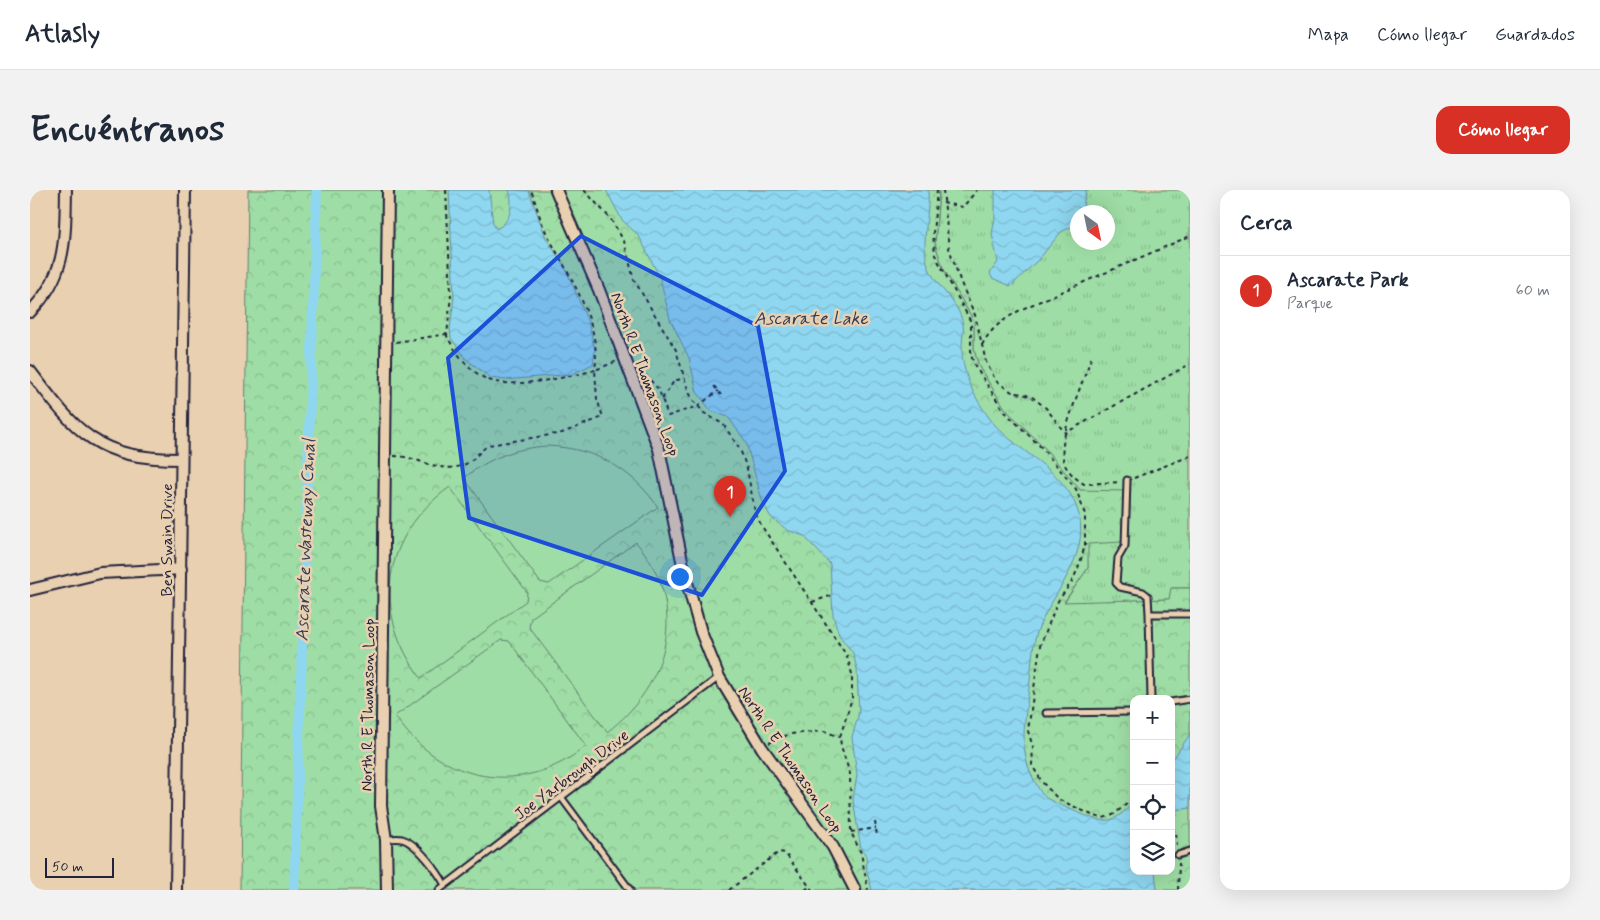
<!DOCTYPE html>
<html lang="es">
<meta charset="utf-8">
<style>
:root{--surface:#fff;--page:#f2f2f3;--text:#1f2937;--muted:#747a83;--line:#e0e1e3;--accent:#d93025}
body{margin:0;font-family:Mynerve,sans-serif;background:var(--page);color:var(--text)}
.controls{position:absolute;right:15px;bottom:15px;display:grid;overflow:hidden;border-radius:10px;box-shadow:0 5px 20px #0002}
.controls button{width:45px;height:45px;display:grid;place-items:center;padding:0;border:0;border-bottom:1px solid var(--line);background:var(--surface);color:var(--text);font:25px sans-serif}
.compass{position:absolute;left:1040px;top:15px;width:45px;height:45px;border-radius:50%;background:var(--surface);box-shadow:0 5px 20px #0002;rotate:147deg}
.scale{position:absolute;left:15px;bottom:12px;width:69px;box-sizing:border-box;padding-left:5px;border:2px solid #22223b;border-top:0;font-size:14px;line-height:18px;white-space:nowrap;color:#22223b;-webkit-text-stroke:4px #e9d0b1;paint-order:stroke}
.you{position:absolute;left:649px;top:386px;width:18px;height:18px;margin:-12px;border:4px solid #fff;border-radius:50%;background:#1a73e8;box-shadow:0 0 0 8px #1a73e833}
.badge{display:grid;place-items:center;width:32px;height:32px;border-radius:50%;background:var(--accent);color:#fff;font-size:16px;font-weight:700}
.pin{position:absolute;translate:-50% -41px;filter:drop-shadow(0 1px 2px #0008)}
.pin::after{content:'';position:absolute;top:26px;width:18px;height:15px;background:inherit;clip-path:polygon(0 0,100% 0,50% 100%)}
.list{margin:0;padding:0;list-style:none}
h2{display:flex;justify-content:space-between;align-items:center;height:65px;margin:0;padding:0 20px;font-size:21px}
h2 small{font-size:16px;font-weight:400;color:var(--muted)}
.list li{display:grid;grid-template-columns:32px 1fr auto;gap:15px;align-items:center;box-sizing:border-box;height:70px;padding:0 20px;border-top:1px solid var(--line)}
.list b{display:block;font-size:19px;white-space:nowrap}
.list p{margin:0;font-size:16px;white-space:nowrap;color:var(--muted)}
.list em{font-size:16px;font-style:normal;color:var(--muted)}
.icon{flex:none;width:28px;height:28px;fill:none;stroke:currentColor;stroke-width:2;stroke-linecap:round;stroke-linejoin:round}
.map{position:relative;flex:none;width:1160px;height:700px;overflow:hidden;border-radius:15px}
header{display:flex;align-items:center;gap:30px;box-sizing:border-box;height:70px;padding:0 25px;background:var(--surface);border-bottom:1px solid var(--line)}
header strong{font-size:24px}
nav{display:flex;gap:28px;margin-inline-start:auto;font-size:18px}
.intro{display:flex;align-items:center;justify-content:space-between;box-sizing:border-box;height:120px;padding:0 30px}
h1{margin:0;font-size:35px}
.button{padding:12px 22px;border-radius:15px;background:var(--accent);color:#fff;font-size:18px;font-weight:700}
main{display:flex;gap:30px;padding:0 30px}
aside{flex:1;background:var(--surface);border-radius:15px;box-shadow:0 5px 20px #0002}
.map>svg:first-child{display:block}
</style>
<header>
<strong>Atlasly</strong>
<nav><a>Mapa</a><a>Cómo llegar</a><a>Guardados</a></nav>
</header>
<div class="intro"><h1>Encuéntranos</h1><a class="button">Cómo llegar</a></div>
<main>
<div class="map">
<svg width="1160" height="700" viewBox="0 0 1160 700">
<defs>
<pattern id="grass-tufts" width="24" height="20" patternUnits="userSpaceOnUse" patternTransform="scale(1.25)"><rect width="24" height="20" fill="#9edda5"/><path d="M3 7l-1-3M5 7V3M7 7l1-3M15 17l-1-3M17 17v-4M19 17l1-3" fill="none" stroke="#88bd8f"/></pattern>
<pattern id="park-crowns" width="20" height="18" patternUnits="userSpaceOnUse" patternTransform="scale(1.25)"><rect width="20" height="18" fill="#9edda5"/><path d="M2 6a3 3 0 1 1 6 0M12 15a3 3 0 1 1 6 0" fill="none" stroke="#88bd8f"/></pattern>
<pattern id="water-waves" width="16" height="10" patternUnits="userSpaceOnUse" patternTransform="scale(1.25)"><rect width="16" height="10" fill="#8fd7f0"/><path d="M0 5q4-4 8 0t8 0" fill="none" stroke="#7bb8cf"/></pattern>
</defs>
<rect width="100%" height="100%" fill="#e9d0b1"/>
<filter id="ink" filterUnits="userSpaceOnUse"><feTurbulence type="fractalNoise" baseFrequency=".02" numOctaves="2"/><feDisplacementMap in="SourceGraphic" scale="10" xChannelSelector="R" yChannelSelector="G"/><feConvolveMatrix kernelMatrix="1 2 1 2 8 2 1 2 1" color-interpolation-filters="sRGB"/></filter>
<g filter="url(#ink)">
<path fill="url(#grass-tufts)" stroke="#608070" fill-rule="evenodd" d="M909,0h251v398h-18l-2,11 -106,4 24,-35 -3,-77 -5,-1 -37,-44 -37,-36 -27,-43 -5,-17v-29l-31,-53 -8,-24zM1048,22h30v30h-30z"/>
<path fill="url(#park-crowns)" stroke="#608070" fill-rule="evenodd" d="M218,0h691l-4,54 8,24 31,53v29l5,17 27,43 37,36 37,44 45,1 -3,51 -34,2v24l-24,34 105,-3 2,-11h19v302h-950zM1104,509h37v172h-37z"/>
<path fill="#9edda5" stroke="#608070" d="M517,256c47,2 84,22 111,61l-109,77 -9,-2 -76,-104c25,-20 51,-30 83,-32z
M420,297l77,105 -1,9 -105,77c-50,-66 -39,-143 29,-191z
M606,352c54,63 33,143 -29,190l-78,-105 2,-9z
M471,450l8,1 77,105c-63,52 -146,37 -191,-30z"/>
<path fill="url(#water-waves)" stroke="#638fa8" d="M419,0h40l4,33 3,6c16,-7 17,-25 13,-39l20,1 17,47 19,29 23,55 7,28 -2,14 -21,10 -67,6 -14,-2 -25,-19 -15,-21 -1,-9 4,-32z
M576,0h322c2,27 -9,56 2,81 9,18 27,30 32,49 3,10 0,17 0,27 -1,27 16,58 33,78 28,31 73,46 84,90 10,41 -25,77 -40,112 -8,19 -7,41 -10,61 -4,33 -11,62 5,92 4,7 7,15 14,19 11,6 24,11 36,16 24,10 33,6 50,-14v70h21l2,19h-285l-5,-18 -1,-17 -5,-6 -8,-49 4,-25 -5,-38 7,-24 -2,-44 -4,-16 -14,-18 -6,-20 -3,-51 -26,-28 -17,-6 -17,-14 -8,-16 -16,-58 -18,-25 -17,-6 -14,-19 -8,-34 -19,-39 -10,-41 -21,-42 -17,-16z
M965,0h91l-4,22h-4l-1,12 -16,8 -21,26 -29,28 -19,-8 -2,-5 8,-11 -6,-28 3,-16z
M1160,544v74l-14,2 -5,-3v-45z"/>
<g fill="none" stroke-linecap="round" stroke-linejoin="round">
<path stroke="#8fd7f0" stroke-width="10" d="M264,700l23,-700"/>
<g stroke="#22223b" stroke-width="9">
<path id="service" d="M1097,290l-2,66 -7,12 -2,25 4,4 23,5 5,4 1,18
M1121,509l-2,-85h41
M1141,512l19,-3
M1016,523l88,-1
M531,607l69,93
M356,650c4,-1 11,-2 16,-1 15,4 36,33 43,46
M1148,665l12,-4
M409,700l280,-213"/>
</g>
<g stroke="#22223b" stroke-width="14">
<path id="minor" d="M526,0l43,100 60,159 26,126 16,57 18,45 43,71 71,99 22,43
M0,122c37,-37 35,-73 36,-122
M0,181c48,63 67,88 151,88
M0,400l70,-17 81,-4
M146,700l9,-700
M357,700l-1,-50 -5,-34 7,-616"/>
</g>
<path stroke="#22223b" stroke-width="2" stroke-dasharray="4 4" stroke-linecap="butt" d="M416,0l5,104 -4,42c9,18 25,39 45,45 24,7 79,-4 103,-11 7,-49 -29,-98 -50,-140 -6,-13 -9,-27 -14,-40
M554,0l26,28 14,23 10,39 42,70 12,40 5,10 11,13 19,11 17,25 7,20 8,43 6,13 86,131 5,18v24l-12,39 1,9 9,28 1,58 10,21 7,37
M907,0l-4,43 2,22 36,67v33l4,11 29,45 38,37 34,41 9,25v31l-5,18 -7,17 -15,21 -18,45 -12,85 5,16 -1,18 10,17 16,17 36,17 9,2 10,-3 21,-17
M913,0l6,58 12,35 14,32 11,47 10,19 16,11 19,4 15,12 19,25 125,-69
M913,13l20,4 14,-17
M366,152l51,-8
M952,155c10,-19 23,-26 40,-36l168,-73
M1061,168c-8,25 -32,76 -28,100 1,11 12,20 21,26l36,-2
M609,183l3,-2 17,19 9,26 30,-10 20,-15
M684,196l7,9
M632,209l12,-18 10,-3
M364,266c26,0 50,22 75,6 7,-4 10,-11 20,-17l73,-12 41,-16 -6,-18 -2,-29 20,-8 1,2
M1104,288l56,-22
M782,412l21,-7
M739,553l21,-9 34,-3 16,6
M845,632l2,14
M1141,640l5,1 1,17
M821,642l25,-4
M699,700l50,-38 6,1 27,37
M775,700l4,-3
M1148,700l1,-27"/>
<use href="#service" stroke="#e9d0b1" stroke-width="5"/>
<use href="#minor" stroke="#e9d0b1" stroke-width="10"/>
</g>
</g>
<path fill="#1d4ed8" fill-opacity="0.2" stroke="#1d4ed8" stroke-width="4" stroke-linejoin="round" d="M551,46l177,90 27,145 -83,124 -233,-77 -21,-160z"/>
<g text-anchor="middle" stroke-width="5" stroke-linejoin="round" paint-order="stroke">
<g font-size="16" fill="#22223b" stroke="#e9d0b1">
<text transform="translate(616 184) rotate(70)" y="6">North R E Thomason Loop</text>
<text transform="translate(136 350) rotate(-90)" y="6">Ben Swain Drive</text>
<text transform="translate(337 515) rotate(-89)" y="6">North R E Thomason Loop</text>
<text transform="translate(761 569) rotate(56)" y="6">North R E Thomason Loop</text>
<text transform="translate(541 584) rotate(-37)" y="6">Joe Yarbrough Drive</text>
</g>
<g font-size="18" font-style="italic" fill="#323d56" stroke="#e9d0b1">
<text x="781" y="134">Ascarate Lake</text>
<text transform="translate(275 350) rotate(-88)" y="6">Ascarate Wasteway Canal</text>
</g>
</g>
</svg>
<div class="controls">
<button>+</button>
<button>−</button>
<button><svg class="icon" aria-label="locate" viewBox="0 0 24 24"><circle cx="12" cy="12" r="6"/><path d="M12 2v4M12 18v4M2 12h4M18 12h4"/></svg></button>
<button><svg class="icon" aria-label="layers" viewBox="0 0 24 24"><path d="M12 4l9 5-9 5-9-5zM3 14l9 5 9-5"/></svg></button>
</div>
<svg class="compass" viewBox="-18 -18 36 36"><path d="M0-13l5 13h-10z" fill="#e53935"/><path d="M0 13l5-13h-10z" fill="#747a83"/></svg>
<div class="scale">50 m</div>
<div class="you"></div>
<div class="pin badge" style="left:700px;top:327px">1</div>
</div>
<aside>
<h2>Cerca<small></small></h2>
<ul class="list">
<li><span class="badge">1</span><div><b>Ascarate Park</b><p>Parque</p></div><em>60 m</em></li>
</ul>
</aside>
</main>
